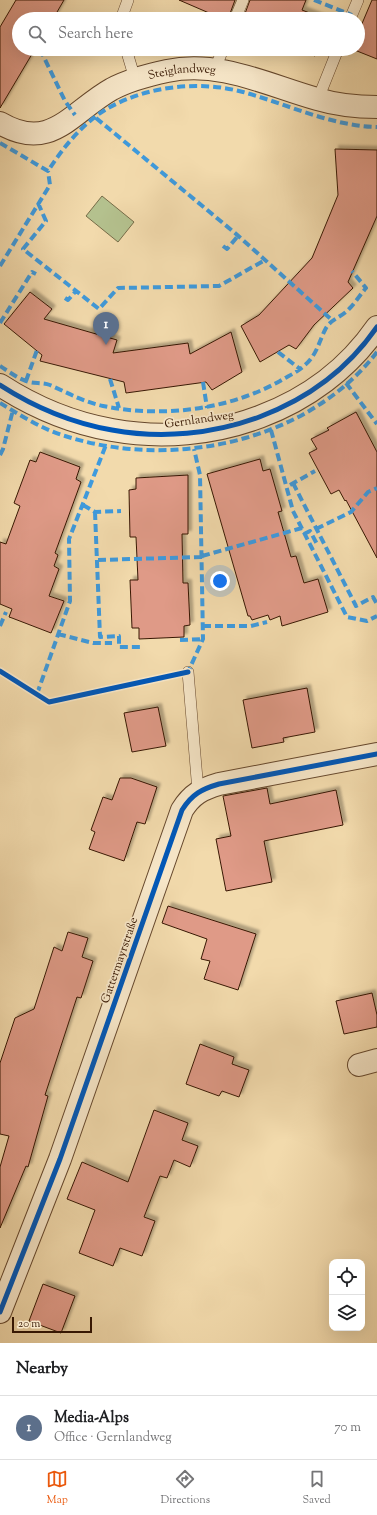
<!DOCTYPE html>
<meta charset="utf-8">
<style>
:root{--surface:#fff;--page:#f2f2f2;--text:#202124;--muted:#757577;--line:#e0e0e0;--accent:#ea580c}
body{margin:0;font-family:"Sorts Mill Goudy",serif;background:var(--page);color:var(--text)}
.controls{position:absolute;right:12px;bottom:12px;display:grid;overflow:hidden;border-radius:8px;box-shadow:0 4px 16px #0002}
.controls button{width:36px;height:36px;display:grid;place-items:center;padding:0;border:0;border-bottom:1px solid var(--line);background:var(--surface);color:var(--text);font:20px sans-serif}
.scale{position:absolute;left:12px;bottom:10px;width:80px;box-sizing:border-box;padding-left:4px;border:2px solid #381803;border-top:0;font-size:11px;line-height:14px;white-space:nowrap;color:#381803;-webkit-text-stroke:3px #f7e7c9;paint-order:stroke}
.you{position:absolute;left:220px;top:581px;width:14px;height:14px;margin:-10px;border:3px solid #fff;border-radius:50%;background:#1a73e8;box-shadow:0 0 0 6px #1a73e833}
.badge{display:grid;place-items:center;width:26px;height:26px;border-radius:50%;background:var(--accent);color:#fff;font-size:13px;font-weight:700}
.pin{position:absolute;translate:-50% -33px;filter:drop-shadow(0 1px 2px #0008)}
.pin::after{content:'';position:absolute;top:21px;width:14px;height:12px;background:inherit;clip-path:polygon(0 0,100% 0,50% 100%)}
.list{margin:0;padding:0;list-style:none}
h2{display:flex;justify-content:space-between;align-items:center;height:52px;margin:0;padding:0 16px;font-size:17px}
h2 small{font-size:13px;font-weight:400;color:var(--muted)}
.list li{display:grid;grid-template-columns:26px 1fr auto;gap:12px;align-items:center;box-sizing:border-box;height:64px;padding:0 16px;border-top:1px solid var(--line)}
.list b{display:block;font-size:15px;white-space:nowrap}
.list p{margin:0;font-size:13px;white-space:nowrap;color:var(--muted)}
.list em{font-size:13px;font-style:normal;color:var(--muted)}
.icon{flex:none;width:22px;height:22px;fill:none;stroke:currentColor;stroke-width:2;stroke-linecap:round;stroke-linejoin:round}
.map{position:relative;flex:none;width:377px;height:1343px;overflow:hidden}
.search{position:absolute;background:var(--surface);box-shadow:0 4px 16px #0002;left:12px;right:12px;top:12px;height:44px;display:flex;align-items:center;gap:10px;box-sizing:border-box;padding:0 14px;border-radius:22px;color:var(--muted);font-size:15px}
.sheet{height:116px;background:var(--surface)}
nav{display:flex;justify-content:space-around;align-items:center;box-sizing:border-box;height:56px;border-top:1px solid var(--line);background:var(--surface);font-size:11px;color:var(--muted)}
nav a{display:grid;justify-items:center;gap:2px}
nav .on{color:var(--accent)}
.map>svg:first-child{display:block}
</style>
<div class="map">
<svg width="377" height="1343" viewBox="0 0 377 1343">
<defs>
<filter id="shadow"><feDropShadow dx="3.5" dy="-3.5" stdDeviation="1" flood-color="#0004"/></filter>
</defs>
<rect width="100%" height="100%" fill="#f2daac"/>
<filter id="stains"><feTurbulence type="fractalNoise" baseFrequency=".005" numOctaves="4"/><feColorMatrix values="0 0 0 0 .2 0 0 0 0 .09 0 0 0 0 .02 0 0 0 .5 -.17"/></filter>
<radialGradient id="worn" r=".72"><stop offset=".6" stop-color="#630" stop-opacity="0"/><stop offset="1" stop-color="#630" stop-opacity=".3"/></radialGradient>
<path fill="#b4c18e" stroke="#766c48" d="M102,196l32,26 -16,20 -32,-26z"/>
<path fill="#df9a87" stroke="#381803" filter="url(#shadow)" d="M16,0h48l-11,19h-34v30h16l-35,59v-81z
M179,0h56l-7,19h-5z
M250,0h56l-4,10 23,9h-82z
M372,0h5v59l-25,-10h6v-16z
M298,49h20l-3,7z
M335,149l42,1v66l-29,66 5,6 -39,37 -18,24 -7,-4 -29,17 -19,-36 18,-11 53,-57 26,-63z
M30,292l22,17 -8,10 73,21 -4,13 75,-10 2,11 41,-22 11,40 -30,18 -6,-8 -80,11 -2,-11 -84,-21 2,-6 -38,-31z
M356,412l21,40v106l-31,-58 -1,1 -6,-11 -8,4 -22,-41 8,-4 -6,-10 18,-9 -2,-2z
M40,452l40,15 -4,12 5,3 -26,71 3,2 -4,11 5,3 -10,27 15,5 -13,32 -39,-15 -3,-1 3,-8 -12,-5v-62l6,2 14,-38 -6,-3 16,-43 6,2z
M260,459l3,12 7,-2 12,42 -4,1 13,45 5,-1 8,27 14,-4 10,33 -46,14 -2,-10 -10,4 -2,-5 -16,5 -2,-4h-2l-41,-142z
M188,475v59h-6l1,49h5l2,42 -6,1v11l-45,2v-11h-7l-2,-48h8l-2,-43h-6l-1,-47 7,-1v-11z
M307,688l8,44 -32,6 1,4 -32,6 -9,-48z
M158,707l8,39 -34,6 -8,-39z
M120,778h11l26,9 -12,37 -8,-2 -13,39 -35,-12 6,-17 -4,-2 12,-33 9,3z
M267,788l3,16 66,-14 7,35 -79,16 8,41 -46,9 -10,-52 15,-3 -8,-40z
M168,906l88,28 -18,56 -34,-11 6,-18 -9,-2 6,-20 -45,-16z
M68,932l20,6 -6,19 11,4 -12,37 -4,-1 -32,98 3,1 -20,71 -2,-1 -26,62v-61l9,-31 -9,-2v-71l15,-45 19,-9 20,-62 8,4z
M372,993l5,22v12l-33,7 -8,-33z
M200,1044l34,13 -2,7 17,6 -10,27 -17,-6 -3,5 -33,-12z
M154,1110l34,13 -6,17 16,6 -8,21 -16,-7 -7,18 -7,-2 -16,41 11,4 -13,35 -22,-8 -7,18 -34,-13 16,-43 -28,-11 15,-37 46,20z
M43,1284l32,12 -14,37 -32,-12z"/>
<g fill="none" stroke-linecap="round" stroke-linejoin="round">
<g stroke="#66482d" stroke-width="12">
<path id="lane" d="M121,19l7,-19
M235,19l8,-19
M350,19l8,-19
M126,49l9,30
M215,69l8,-20
M318,99l20,-50
M188,672l10,119"/>
</g>
<g stroke="#66482d" stroke-width="24">
<g id="street">
<path id="s1" d="M0,123c51,30 71,-11 112,-34 17,-9 36,-14 55,-18 53,-11 100,14 150,28 20,6 40,8 60,8"/>
<path d="M0,385c34,22 72,38 112,45 99,18 207,-19 265,-103"/>
<path d="M359,1065l18,-5"/>
<path d="M0,1312l60,-153 122,-349c10,-16 20,-21 37,-26l158,-30"/>
</g>
</g>
<use href="#lane" stroke="#f7e7c9" stroke-width="11"/>
<use href="#street" stroke="#f7e7c9" stroke-width="22"/>
<path stroke="#3e9add" stroke-width="4" stroke-dasharray="8 4" stroke-linecap="butt" d="M314,0l38,15
M40,49l25,52 10,14
M96,118l139,115 98,88
M0,143l48,28c14,-22 34,-47 57,-61 40,-24 94,-30 138,-18 44,12 88,34 134,35
M38,203l8,18 -23,28 76,60 19,-21 101,-2 46,-26
M223,246l4,3 11,-13
M0,266l50,-81 -2,-14
M65,298l3,2 8,-9
M0,323l32,-51 4,2
M278,352l22,17
M0,366c8,5 17,12 26,15 7,3 16,1 24,4 18,8 34,17 53,21 59,12 125,4 177,-25 8,-5 18,-9 25,-16 12,-10 14,-24 21,-37 5,-9 16,-11 23,-19 6,-6 11,-14 17,-21l-14,-17
M110,379l9,29
M26,381l11,-31
M203,382l4,26
M346,383l31,41
M0,403c20,12 42,26 65,33 106,34 242,7 312,-84
M271,430l22,81 54,106 20,4 10,-5
M0,455l3,-6 10,-39
M293,483l63,123 17,-9 4,7
M290,485l25,-14
M83,505l12,7 26,-1
M95,512l5,125 19,-1v11h21
M316,529l35,-17 17,-20 9,-4
M304,534l6,-3 7,13
M202,556l100,-28
M98,560l104,-3
M0,626l6,-14
M203,626h48l16,-4
M58,634l35,9h19
M180,640l23,-1
M185,672h3l15,-33 -3,-164 -6,-26
M37,694l33,-93 -1,-62 37,-94"/>
<g stroke="#f7e7c9" stroke-width="8">
<path id="cycleway" d="M0,385c34,22 72,38 112,45 99,18 207,-19 265,-103
M0,671l49,31 139,-30
M0,1312l60,-153 122,-349c10,-16 20,-21 37,-26l158,-30"/>
</g>
<use href="#cycleway" stroke="#0057b8" stroke-width="5"/>
</g>
<g text-anchor="middle" stroke-width="3.5" stroke-linejoin="round" paint-order="stroke">
<g font-size="12" fill="#381803" stroke="#f7e7c9">
<text dy="4" stroke="none"><textPath href="#s1" startOffset="200">Steiglandweg</textPath></text>
<text transform="translate(199 419) rotate(-8)" y="4">Gernlandweg</text>
<text transform="translate(119 960) rotate(-71)" y="4">Gattermayrstraße</text>
</g>
</g>
<rect width="100%" height="100%" filter="url(#stains)"/>
<rect width="100%" height="100%" fill="url(#worn)"/>
</svg>
<div class="controls">
<button><svg class="icon" aria-label="locate" viewBox="0 0 24 24"><circle cx="12" cy="12" r="6"/><path d="M12 2v4M12 18v4M2 12h4M18 12h4"/></svg></button>
<button><svg class="icon" aria-label="layers" viewBox="0 0 24 24"><path d="M12 4l9 5-9 5-9-5zM3 14l9 5 9-5"/></svg></button>
</div>
<div class="scale">20 m</div>
<div class="you"></div>
<div class="pin badge" style="left:106px;top:345px;background:#5c6f8a">1</div>
<div class="search"><svg class="icon" aria-label="search" viewBox="0 0 24 24"><circle cx="10" cy="10" r="6"/><path d="M15 15l6 6"/></svg>Search here</div>
</div>
<section class="sheet">
<h2>Nearby<small></small></h2>
<ul class="list">
<li><span class="badge" style="background:#5c6f8a">1</span><div><b>Media-Alps</b><p>Office · Gernlandweg</p></div><em>70 m</em></li>
</ul>
</section>
<nav>
<a class="on"><svg class="icon" aria-label="map" viewBox="0 0 24 24"><path d="M3 6l6-2 6 2 6-2v14l-6 2-6-2-6 2zM9 4v14M15 6v14"/></svg>Map</a>
<a><svg class="icon" aria-label="directions" viewBox="0 0 24 24"><path d="M12 3l9 9-9 9-9-9zM9 14v-3h6M13 9l2 2-2 2"/></svg>Directions</a>
<a><svg class="icon" aria-label="saved" viewBox="0 0 24 24"><path d="M7 4h10v16l-5-4-5 4z"/></svg>Saved</a>
</nav>
